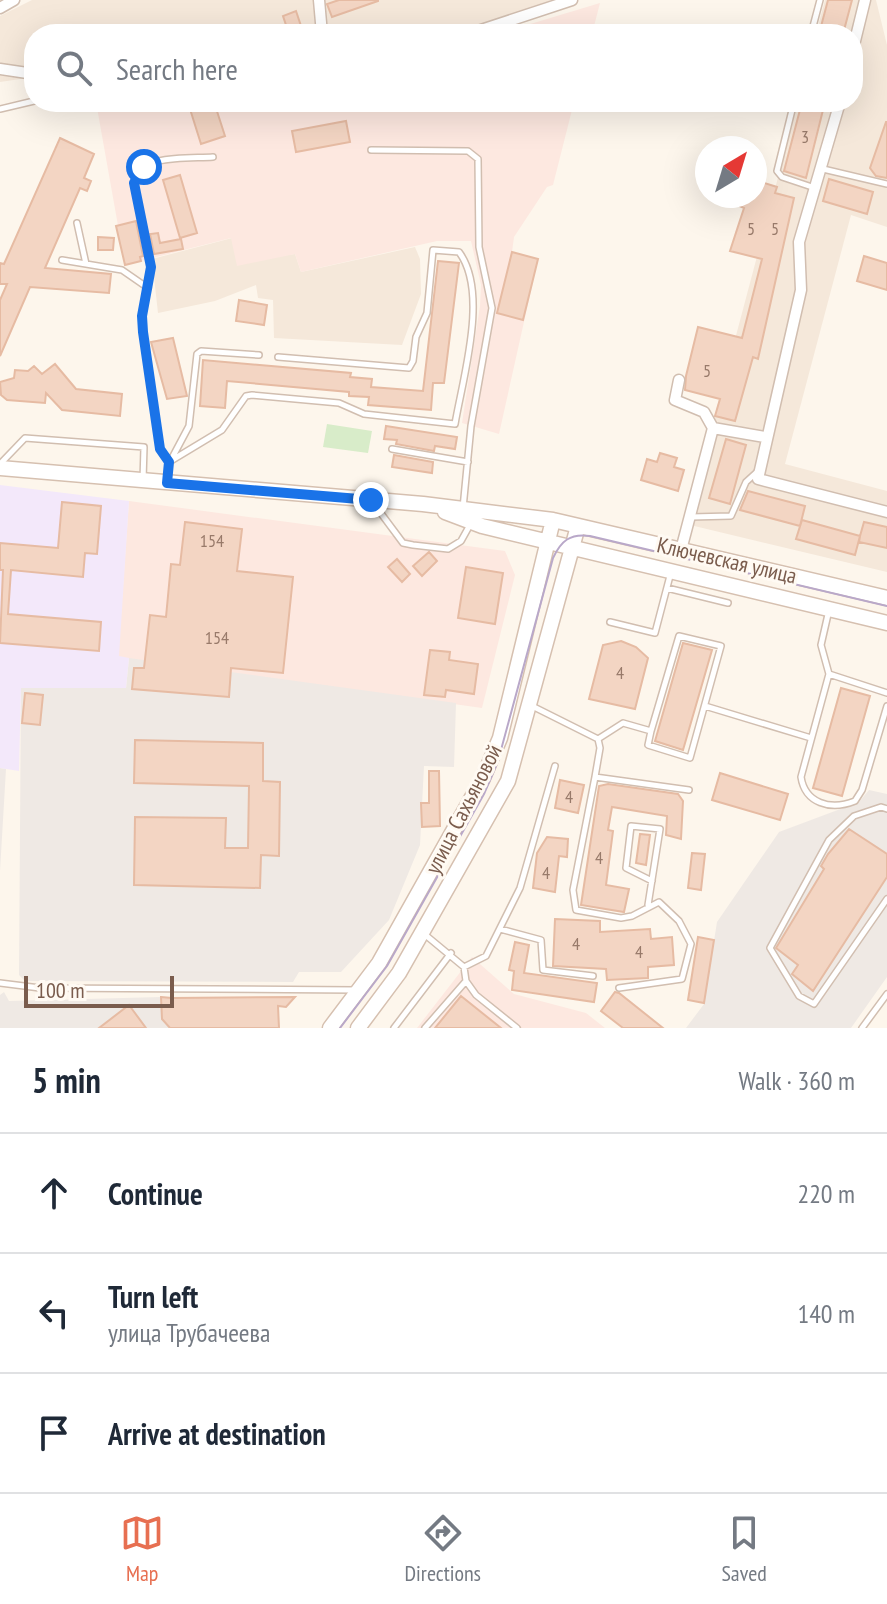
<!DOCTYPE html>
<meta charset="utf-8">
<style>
:root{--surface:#fff;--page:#f2f2f3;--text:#1f2937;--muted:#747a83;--line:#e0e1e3;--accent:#e76f51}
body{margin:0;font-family:"PT Sans Narrow",sans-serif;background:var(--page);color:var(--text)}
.compass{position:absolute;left:695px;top:136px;width:72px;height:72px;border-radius:50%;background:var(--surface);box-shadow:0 8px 32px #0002;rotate:38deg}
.scale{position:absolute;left:24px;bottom:20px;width:150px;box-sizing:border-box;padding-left:8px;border:4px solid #7a5c4d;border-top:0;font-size:22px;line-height:28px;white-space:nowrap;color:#7a5c4d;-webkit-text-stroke:6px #fffaf3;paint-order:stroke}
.stop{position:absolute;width:24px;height:24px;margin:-18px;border:6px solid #1a73e8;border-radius:50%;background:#fff}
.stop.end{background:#1a73e8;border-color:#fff;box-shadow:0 2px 8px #0008}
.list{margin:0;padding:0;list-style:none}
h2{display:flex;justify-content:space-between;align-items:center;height:104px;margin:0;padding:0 32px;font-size:34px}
h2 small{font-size:26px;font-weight:400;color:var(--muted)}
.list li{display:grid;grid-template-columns:52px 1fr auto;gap:24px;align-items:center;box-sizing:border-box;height:120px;padding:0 32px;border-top:2px solid var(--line)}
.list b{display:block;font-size:30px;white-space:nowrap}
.list p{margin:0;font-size:26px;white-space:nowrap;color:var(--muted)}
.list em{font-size:26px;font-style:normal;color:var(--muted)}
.icon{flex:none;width:44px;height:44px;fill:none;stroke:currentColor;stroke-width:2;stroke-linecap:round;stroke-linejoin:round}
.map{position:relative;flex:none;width:887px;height:1028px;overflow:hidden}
.search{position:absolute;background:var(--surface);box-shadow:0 8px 32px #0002;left:24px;right:24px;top:24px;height:88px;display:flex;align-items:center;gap:20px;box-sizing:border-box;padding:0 28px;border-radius:32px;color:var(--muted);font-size:30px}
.sheet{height:464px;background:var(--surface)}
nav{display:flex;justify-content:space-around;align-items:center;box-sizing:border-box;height:112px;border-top:2px solid var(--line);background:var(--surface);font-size:22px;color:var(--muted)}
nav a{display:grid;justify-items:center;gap:4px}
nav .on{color:var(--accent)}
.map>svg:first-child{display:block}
</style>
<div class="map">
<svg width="887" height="1028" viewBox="0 0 887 1028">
<rect width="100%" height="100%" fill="#fdf6ec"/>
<path fill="#f5e8da" d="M32,0h520l-96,34h-422v43l-34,5v-66z
M825,0h51l11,45v182l-36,-12 -66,249 102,27v81l-201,-48 112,-422h55v-68h-37z
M232,238l41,19 22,-3 6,18 114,-25 5,12 1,35 -19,51 -128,-7 -1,-38 -15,-2 -2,-13 -41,16 -57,12 -6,-54z"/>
<path fill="#fde8e0" d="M600,3l-8,31h-95z
M96,102h478l-21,83 -6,2 -33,50 -2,15 26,7 -39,175 -37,-11 18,-117 1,-21 -10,-44h-34l-136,31 -6,-18 -58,12 -6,-28 -106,27z
M129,501l376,50 10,24 -33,133 -364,-51z
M472,957l42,37 72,19 19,15h-188z"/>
<path fill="#efe9e4" d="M129,658l327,45 -2,64 -30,-1 -4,79 -31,75 -48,52h-42l-6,10 -268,-1 -6,-6 2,-287h105z
M0,768l6,1 -6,102z
M869,790l18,4v183l-36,51h-165l18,-24 13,-82 62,-90 80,-30z
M4,992l5,9 152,-4 118,31h-279v-33z"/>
<path fill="#f3e8fa" d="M0,485l129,16 -10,155 10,2 -3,30h-105l-2,83 -19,-3z"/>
<path fill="#d8ecc9" d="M327,424l45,7 -4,22 -45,-6z"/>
<path fill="#f3d5c3" stroke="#e6bba3" stroke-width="2" d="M339,0h39v1l-46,16 -5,-13z
M828,0h24l-9,34h-24z
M296,11l6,18 -13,5 -6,-18z
M214,102l11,34 -24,8 -11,-35z
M802,102h23l-19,76 -22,-7z
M346,121l4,21 -54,10 -4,-21z
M886,122h1v56l-11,-2 -6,-8z
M60,138l34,16 -10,24 7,3 -4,10 -7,-3 -35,80 66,6 -2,19 -79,-6 -30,69v-56l7,-16h-7v-21l4,1z
M180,175l17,58 -17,5 -17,-58z
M829,179l44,13 -6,22 -44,-13z
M755,180l22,7 -2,6 19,5 -36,161 -5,-2 -18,64 -20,-5 5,-17 -35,-9 1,-14 12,-49 44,11 20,-79 -32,-8 14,-43 -7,-3 3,-9h15z
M136,221l7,35 -3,1 1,4 -16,4 -9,-39z
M158,233l2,10 21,-4 2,10 -29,5 -4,-20z
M98,237l16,1 -1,12h-15z
M512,252l26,7 -15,61 -26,-7z
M864,256l23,7v27l-30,-9z
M438,261l21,2 -15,120h-11l-2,27 -63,-5 1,-8 -20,-1v-4l-122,-11 -2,27 -25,-2 3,-46 148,13 -1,4 22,2 -1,8 52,4z
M239,300l28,5 -3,20 -28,-4z
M173,338l14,58 -20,3 -16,-57z
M55,364l21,25 46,5 -2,22 -58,-6 -16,-17 -1,10 -38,-3 -6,-5 -1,-13 14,-4 1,-8 13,1 6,-5 8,8z
M386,426l71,11 -2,12 -20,-3 -1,5 -38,-7 1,-4 -13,-1z
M726,439l20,6 -16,59 -21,-6z
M660,453l17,5 -3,9 10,3 -6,21 -37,-11 6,-21 10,3z
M394,455l39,7 -1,11 -40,-6z
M748,491l57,15 -5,20 -60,-16z
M62,502l39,4 -4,48 -12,-1 -2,24 -72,-7 -3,44 93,8 -2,29 -99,-8 3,-73h-3v-27l58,5z
M802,520l58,16 4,-14 23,5v21l-28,-6 1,-6 -5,19 -59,-16z
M185,522l57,7 -5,42 56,6 -10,96 -52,-5 -2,29 -97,-8 2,-21h10l6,-53 16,2 5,-53 9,1z
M429,552l8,9 -15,15 -9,-10z
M397,559l13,15 -8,8 -14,-15z
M466,567l37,6 -8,51 -37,-6z
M621,641l15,6 12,11 -13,51 -46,-10 14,-54z
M683,643l29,7 -29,100 -28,-9z
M430,650l20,2 -1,8 29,4 -4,30 -28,-4 -1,7 -21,-2z
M841,688l29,8 -28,100 -29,-8z
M25,693l18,2 -3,30 -18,-2z
M135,740l128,3v38l17,1 -1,74 -18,-1 -1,33 -126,-3 1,-68 91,1 -1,30h23l1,-62 -115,-3z
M429,771h10l1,55 -18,1 -1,-24h8z
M720,773l68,21 -8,26 -68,-20z
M560,780l24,5 -6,28 -23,-5z
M608,784l70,10 5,7 -2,38 -15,-4 1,-19 -55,-9 -4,23 5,1 -7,54 23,4 -5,23 -43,-7 18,-119z
M849,829l38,25v23l-74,114 -21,-17 6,-9 -22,-17 48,-79 -3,-3 7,-12z
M640,834l10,1 -4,30 -10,-2z
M547,837l21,2 -1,18 -8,-1 -4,36 -22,-4 4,-35z
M692,853l13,1 -4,36 -13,-2z
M555,919l45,2v11l50,-3 1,10 21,-2 2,28 -26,2v11l-41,2 -1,-11 -53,-3z
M698,937l16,3 -10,63 -16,-3z
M515,942l14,3 -5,28 73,10 -3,19 -82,-12 2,-19 -5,-1z
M615,992l4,1 44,35h-40l-22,-17z
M461,996l40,32h-66z
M161,997l11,1 123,-1 -9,10 -8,-1 1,22h-109l-8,-9z
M129,1005l17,23h-47z"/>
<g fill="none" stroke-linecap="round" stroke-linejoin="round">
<g stroke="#d1beb0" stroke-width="8">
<path id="service" d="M811,34l9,-34
M794,102l-17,69 5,6 33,11
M0,109l34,-8
M371,150l97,1 10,8 1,88 13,61 -21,118 -8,82
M823,169l64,15
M77,223l9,41
M62,260l60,10 26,18
M392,449l76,13
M172,458l17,-32 8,-72 4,-3 58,4
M169,462l53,-32 24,-34 6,-1 87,8 25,11 91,10c8,-47 34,-132 4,-172l-26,-2 -6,63 -11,24 -3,24 -4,7 -131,-11
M0,464l25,-26 119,9 -1,33
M167,482l2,-20 -9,-13 -17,-117 -1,-16 9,-49 -17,-84c5,-30 57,-24 79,-26
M374,504l29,39 10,2 35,4 13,-8 10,-18
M691,517l40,-1 15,-34 11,-10
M667,588l61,15
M829,610l-8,35 8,29 -28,103c4,26 29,34 54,24l7,-11 25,-84
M610,622l45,11 16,-61
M829,674l58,19
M530,705l68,34 2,9 -5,29 94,13
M705,706l106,32
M598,739l25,-16 28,8 -3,14 42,13 31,-112 -42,-10 -28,95
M595,777l-22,113 3,20 45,8 11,-2 27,-14 20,19 12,23 -9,35 -63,9
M887,809l-6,-2 -27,9 -25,24 -59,108 29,48 15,8 73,-105
M648,905l12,-76 -29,-3 -5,42 26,13
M500,929l41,11 2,30 50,6
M423,933l41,34 22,-11 34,-68 35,-122
M466,981l10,14 41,33
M0,983l40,5 315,2
M394,1028l57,-75
M425,1028l41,-47 -2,-14
M862,1028l25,-34"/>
</g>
<g stroke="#d1beb0" stroke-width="13">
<path id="minor" d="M319,0l3,34
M0,8l14,-8
M469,34l103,-34
M853,49l12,-49
M0,69l34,5
M840,102l-41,140 2,48 -43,189 129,33
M679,380l-4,20 29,12 9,16 -32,122
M713,428l52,9"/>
</g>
<g stroke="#d6c0b0" stroke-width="17">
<path id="secondary" d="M0,468l423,36 130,16 334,78
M445,512l37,14 405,97
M330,1028l49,-65 104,-185 17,-40 53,-218
M358,1028l41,-55 109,-192 70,-255"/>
</g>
<use href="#service" stroke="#fff" stroke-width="5"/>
<use href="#minor" stroke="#fff" stroke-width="10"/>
<use href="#secondary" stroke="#fff" stroke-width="14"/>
<path stroke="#b9a8c9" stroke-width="2" d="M340,1028l47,-62 97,-172 14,-33 55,-203c8,-17 17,-25 37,-22l297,70"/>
</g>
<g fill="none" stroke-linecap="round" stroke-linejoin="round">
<path stroke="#1a73e8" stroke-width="10" d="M144,167l-10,16 17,84 -9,49 1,16 17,117 9,13 -2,21 204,17"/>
</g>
<g text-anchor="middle" stroke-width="6" stroke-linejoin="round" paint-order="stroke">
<g font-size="18" fill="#987a6a">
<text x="805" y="143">3</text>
<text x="751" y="235">5</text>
<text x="775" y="235">5</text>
<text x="707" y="377">5</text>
<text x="212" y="547">154</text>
<text x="217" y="644">154</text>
<text x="620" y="679">4</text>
<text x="569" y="803">4</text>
<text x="599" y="864">4</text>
<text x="546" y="879">4</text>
<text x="576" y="950">4</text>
<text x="639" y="958">4</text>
</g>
<g font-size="22" fill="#7a5c4d" stroke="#fffaf3">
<text transform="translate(727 560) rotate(13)" y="8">Ключевская улица</text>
<text transform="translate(463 809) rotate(-63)" y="8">улица Сахьяновой</text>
</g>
</g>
</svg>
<svg class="compass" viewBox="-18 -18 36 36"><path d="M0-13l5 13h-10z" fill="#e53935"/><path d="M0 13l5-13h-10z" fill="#747a83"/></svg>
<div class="scale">100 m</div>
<div class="stop" style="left:144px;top:167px"></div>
<div class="stop end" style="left:371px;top:500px"></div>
<div class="search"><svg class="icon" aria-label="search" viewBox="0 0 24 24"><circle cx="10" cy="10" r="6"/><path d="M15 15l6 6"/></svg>Search here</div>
</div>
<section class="sheet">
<h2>5 min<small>Walk · 360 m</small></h2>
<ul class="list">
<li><svg class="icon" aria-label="ahead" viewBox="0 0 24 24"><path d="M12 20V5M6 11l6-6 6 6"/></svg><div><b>Continue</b></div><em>220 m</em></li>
<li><svg class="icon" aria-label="left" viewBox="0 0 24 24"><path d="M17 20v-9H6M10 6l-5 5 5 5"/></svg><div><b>Turn left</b><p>улица Трубачеева</p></div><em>140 m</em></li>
<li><svg class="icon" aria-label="arrive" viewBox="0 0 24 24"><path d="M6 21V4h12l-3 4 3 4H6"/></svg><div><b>Arrive at destination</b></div></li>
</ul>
</section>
<nav>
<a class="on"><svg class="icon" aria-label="map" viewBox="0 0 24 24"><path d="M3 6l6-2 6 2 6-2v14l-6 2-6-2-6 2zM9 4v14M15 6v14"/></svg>Map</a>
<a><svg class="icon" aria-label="directions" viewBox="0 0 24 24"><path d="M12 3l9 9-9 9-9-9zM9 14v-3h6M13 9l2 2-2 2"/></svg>Directions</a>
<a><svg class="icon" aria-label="saved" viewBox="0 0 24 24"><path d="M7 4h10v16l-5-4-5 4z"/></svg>Saved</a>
</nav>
